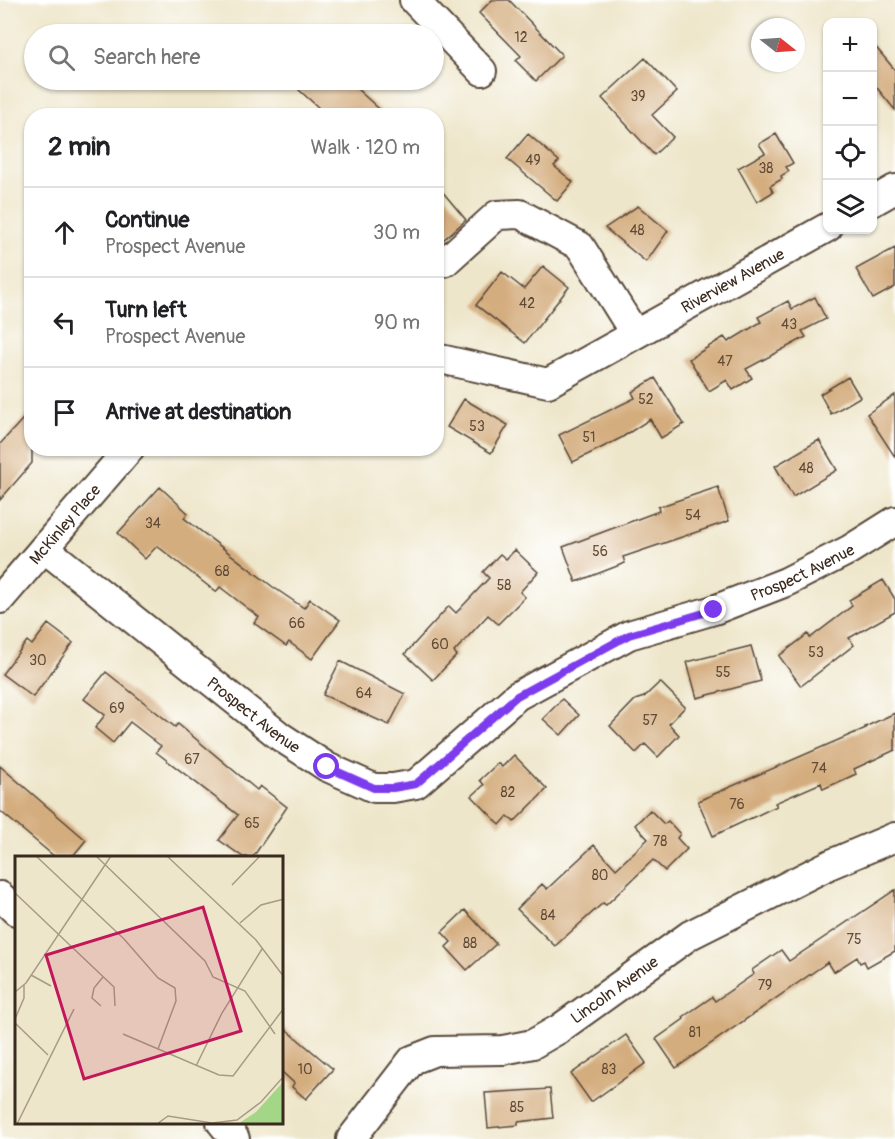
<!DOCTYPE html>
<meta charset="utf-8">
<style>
:root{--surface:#fff;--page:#f6f6f6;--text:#202124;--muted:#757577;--line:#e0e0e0}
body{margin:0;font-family:Pangolin,sans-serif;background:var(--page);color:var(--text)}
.controls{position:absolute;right:18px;top:18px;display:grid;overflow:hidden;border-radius:12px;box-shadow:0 2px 4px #0004}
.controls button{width:54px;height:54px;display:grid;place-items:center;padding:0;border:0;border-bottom:2px solid var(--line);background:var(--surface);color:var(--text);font:30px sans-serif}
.compass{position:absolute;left:751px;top:18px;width:54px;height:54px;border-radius:50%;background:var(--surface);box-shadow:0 2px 4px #0004;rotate:107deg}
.stop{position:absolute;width:18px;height:18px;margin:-14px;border:4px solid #7c3aed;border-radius:50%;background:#fff}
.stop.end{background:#7c3aed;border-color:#fff;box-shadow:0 2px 6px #0008}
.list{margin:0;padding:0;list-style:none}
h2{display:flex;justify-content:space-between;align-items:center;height:78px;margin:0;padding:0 24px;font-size:26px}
h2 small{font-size:20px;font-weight:400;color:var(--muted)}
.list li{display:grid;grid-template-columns:39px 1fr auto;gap:18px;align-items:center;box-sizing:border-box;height:90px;padding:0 24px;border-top:2px solid var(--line)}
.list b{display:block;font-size:22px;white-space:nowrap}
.list p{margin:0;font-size:20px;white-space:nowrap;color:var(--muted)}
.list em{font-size:20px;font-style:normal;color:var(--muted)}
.icon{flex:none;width:33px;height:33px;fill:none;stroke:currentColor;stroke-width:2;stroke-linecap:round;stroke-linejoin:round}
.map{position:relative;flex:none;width:895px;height:1139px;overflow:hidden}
.search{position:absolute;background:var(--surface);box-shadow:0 2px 4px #0004;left:24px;top:24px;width:420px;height:66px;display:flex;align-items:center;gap:15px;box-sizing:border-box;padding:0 21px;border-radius:33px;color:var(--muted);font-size:22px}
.panel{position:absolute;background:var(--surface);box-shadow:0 2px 4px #0004;left:24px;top:108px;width:420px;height:348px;border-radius:24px}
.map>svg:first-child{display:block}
</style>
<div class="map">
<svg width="895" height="1139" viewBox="0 0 895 1139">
<rect width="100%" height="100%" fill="#fff"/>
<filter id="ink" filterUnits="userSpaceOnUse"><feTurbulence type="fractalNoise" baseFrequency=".0167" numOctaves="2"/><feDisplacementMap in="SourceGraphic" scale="12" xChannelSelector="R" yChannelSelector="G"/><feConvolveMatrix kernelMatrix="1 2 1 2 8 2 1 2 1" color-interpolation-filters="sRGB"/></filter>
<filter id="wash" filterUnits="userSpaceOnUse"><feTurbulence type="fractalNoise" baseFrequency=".008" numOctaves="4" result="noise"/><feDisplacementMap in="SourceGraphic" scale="24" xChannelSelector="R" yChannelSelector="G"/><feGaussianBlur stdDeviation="1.35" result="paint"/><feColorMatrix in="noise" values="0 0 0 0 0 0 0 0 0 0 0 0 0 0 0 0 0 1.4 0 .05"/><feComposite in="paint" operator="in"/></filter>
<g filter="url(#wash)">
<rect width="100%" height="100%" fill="#eee6ca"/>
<g id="blocks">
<path fill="#d4ad7f" d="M492,0h17l53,55 -26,26 -20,-20 5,-5 -42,-43z
M873,44l22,26v40l-22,-27z
M645,58l32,34 -25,23 21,22 -19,18 -52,-57z
M308,80h39l40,36h-59l-29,-26z
M528,134l31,27 -5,5 19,16 -16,19 -50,-42z
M776,134l17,29 -7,4 3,4 -8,5 1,3 -12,7 3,6 -16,10 -19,-34 27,-15 -6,-9z
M436,184l30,36 -30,26z
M638,206l30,25 -22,31 -41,-34z
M895,248v39l-22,12 -17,-30z
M543,266l26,21 -44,56 -49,-38 26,-33 22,17z
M815,297l11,22 -24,12 4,6 -60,32 6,9 -19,12 -6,-10 -18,11 -20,-32 35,-22 4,5 33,-20 -3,-5 30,-16 4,8z
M848,377l12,20 -29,17 -11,-20z
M655,378l29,46 -23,14 -11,-19 -29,19 -48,24 -14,-27 76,-37 -3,-6z
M895,395v62l-28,-43z
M464,399l44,26 -17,28 -44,-26z
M32,409v54l-32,37v-56z
M819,440l18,30 -44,27 -18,-31z
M160,487l28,26 -4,5 89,69 31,21 6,-9 30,21 -28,39 -23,-17 -3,4 -32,-23 5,-6 -39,-30 -4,5 -59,-46 -12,13 -27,-26z
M718,487l11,34 -106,36 2,6 -49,19 -13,-35 96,-36 -1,-4z
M515,550l23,22 -18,20 5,5 -27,27 -10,-9 -34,37 3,3 -24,25 -28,-26 44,-48 7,7 33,-35 -6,-6 17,-18 6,5z
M883,580l12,19v13l-46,26 5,7 -53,41 -22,-30 29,-22 2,4 42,-32 -3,-6z
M48,624l25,19 -40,54 -31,-23 25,-33 5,4z
M751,646l10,35 -64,17 -10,-36z
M340,661l65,33 -16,31 -66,-30z
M106,672l69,55 3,-3 79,66 3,-4 27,21 -34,50h-10l-24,-17 19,-25 -82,-63 5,-6 -31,-24 -17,21 -18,-15 10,-13 -21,-16z
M660,682l25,25 -16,17 10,11 -21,22 -13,-13 -9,9 -26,-27 25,-26 9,-3z
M562,699l17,16 -18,20 -18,-16z
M895,713v37l-41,19 2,5 -33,15 -2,-6 -46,20 2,3 -64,30 -15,-35 168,-73 -1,-1z
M514,755l33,34 -33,33 -6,-6 -8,9 -28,-29 12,-11 -4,-5 18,-17 4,4z
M0,766l86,74 -14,17h-17l-55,-46z
M650,810l14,14 4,-3 12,13 -3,4 10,11 -22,22 -12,-11 -47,45 -3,-2 -48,43 -38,-37 25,-25 5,5 47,-44 22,24 32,-30 -13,-14z
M895,890v61l-28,16 -3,-6 -4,2 -3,-6 -23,15 -6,-10 -152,106 -20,-29 28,-20 -1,-2 29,-20 3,4 39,-27 -2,-4 29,-20 8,11z
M465,910l31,34 -29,26 -21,-23 5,-5 -9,-10z
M282,1026l51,43 -27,30 -14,-12 2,-4 -12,-11z
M626,1035l20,28 -55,39 -20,-28z
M550,1089l3,29 -35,4v3l-30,3 -3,-35z"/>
</g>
</g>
<g filter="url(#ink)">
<use href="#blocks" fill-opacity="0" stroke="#564638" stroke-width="1.5"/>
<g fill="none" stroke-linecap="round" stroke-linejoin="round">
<g stroke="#564638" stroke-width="32">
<g id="minor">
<path d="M414,0l68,71"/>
<path d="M872,202l23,-13"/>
<path d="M445,262l52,-47 23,-1 60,32 55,88"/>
<path id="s1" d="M436,358l112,25 280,-156"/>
<path id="s2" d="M44,548l237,189 46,30 47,21h19l23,-4 101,-88 112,-61 85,-25 72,-28 63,-32 46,-29"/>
<path id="s3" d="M0,599l130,-151"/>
<path d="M0,896l16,15"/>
<path d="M221,1122l14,17"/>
<path id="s4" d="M351,1139l61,-79 23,-9 68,-1 30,-6 26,-15 131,-94 141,-71 64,-27"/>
</g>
</g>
<use href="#minor" stroke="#fff" stroke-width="28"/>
</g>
</g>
<g fill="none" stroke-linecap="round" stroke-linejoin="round" filter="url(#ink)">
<path stroke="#7c3aed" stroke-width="8" d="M327,767l47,21h19l23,-4 101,-88 112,-61 85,-25"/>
</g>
<g text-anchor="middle" stroke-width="4.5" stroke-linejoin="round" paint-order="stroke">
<g font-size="14" fill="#614b36">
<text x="521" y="42">12</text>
<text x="638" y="101">39</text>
<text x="533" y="165">49</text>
<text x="766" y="173">38</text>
<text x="637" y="235">48</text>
<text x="527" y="308">42</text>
<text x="789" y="329">43</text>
<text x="725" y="366">47</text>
<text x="646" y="404">52</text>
<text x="477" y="431">53</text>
<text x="589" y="442">51</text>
<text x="806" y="473">48</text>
<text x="693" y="520">54</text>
<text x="153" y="528">34</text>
<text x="600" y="556">56</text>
<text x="222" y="576">68</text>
<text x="504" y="590">58</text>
<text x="297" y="628">66</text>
<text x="440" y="649">60</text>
<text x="816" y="657">53</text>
<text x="38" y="665">30</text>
<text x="723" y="677">55</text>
<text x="364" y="698">64</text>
<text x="117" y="713">69</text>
<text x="650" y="725">57</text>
<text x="192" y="764">67</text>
<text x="819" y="773">74</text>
<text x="508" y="797">82</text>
<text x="737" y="809">76</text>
<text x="252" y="828">65</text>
<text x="660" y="846">78</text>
<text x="600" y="880">80</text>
<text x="548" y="920">84</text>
<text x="854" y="944">75</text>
<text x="470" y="948">88</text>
<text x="765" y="990">79</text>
<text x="695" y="1037">81</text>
<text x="305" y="1074">10</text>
<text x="609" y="1074">83</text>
<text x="517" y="1112">85</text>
</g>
<g font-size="16" fill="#3b2a1e" stroke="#fff">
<text dy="6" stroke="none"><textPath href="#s1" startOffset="326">Riverview Avenue</textPath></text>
<text dy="6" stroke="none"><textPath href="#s3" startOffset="99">McKinley Place</textPath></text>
<text dy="6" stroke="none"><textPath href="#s2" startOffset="898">Prospect Avenue</textPath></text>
<text dy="6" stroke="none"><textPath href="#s2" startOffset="268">Prospect Avenue</textPath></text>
<text dy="6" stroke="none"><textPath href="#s4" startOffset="321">Lincoln Avenue</textPath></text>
</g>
</g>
<g transform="translate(15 856)">
<rect width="268" height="268" fill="#eee6ca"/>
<path d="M268,226v42h-45l18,-12z" fill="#a3d686"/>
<path fill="none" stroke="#a69b85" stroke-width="1.5" d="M21,0l88,83 34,39 17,10 1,13 -18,48M81,0l109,105 8,16 32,14 30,43M152,0l89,84 28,37M217,29l28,-29M0,37l99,94 1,19M225,67l21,-18 23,-6M16,119l20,11M0,136l11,-9 85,-127M86,150l-9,-8 2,-10 9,-11M0,163l9,-21v-13M0,167l33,32M108,178l96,41 14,1 51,-68M181,210l26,-53 40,-64M2,268l57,-115M142,268l11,-8 44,7 25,-3 24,-18 23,-26"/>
<path fill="#c2185b" fill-opacity="0.15" stroke="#c2185b" stroke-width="3" d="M188,51l38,124 -157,48 -38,-124z"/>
<rect width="268" height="268" fill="none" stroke="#3b2a1e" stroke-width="3"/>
</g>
</svg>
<div class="controls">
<button>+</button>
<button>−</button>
<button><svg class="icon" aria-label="locate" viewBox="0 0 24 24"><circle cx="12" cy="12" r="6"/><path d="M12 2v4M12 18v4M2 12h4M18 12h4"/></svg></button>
<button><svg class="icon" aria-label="layers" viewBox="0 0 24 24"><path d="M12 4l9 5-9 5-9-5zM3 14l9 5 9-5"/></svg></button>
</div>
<svg class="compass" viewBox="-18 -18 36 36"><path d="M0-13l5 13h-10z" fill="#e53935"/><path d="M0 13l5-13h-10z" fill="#757577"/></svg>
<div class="stop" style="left:327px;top:767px"></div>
<div class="stop end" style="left:714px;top:610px"></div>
<div class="search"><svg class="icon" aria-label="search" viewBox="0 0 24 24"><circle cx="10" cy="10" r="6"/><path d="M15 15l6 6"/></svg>Search here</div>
<section class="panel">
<h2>2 min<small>Walk · 120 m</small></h2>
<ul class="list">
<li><svg class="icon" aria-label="ahead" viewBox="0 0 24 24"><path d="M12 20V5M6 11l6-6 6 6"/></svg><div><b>Continue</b><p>Prospect Avenue</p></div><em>30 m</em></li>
<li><svg class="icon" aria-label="left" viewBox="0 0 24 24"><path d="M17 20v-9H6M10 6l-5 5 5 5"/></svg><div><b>Turn left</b><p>Prospect Avenue</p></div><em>90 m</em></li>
<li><svg class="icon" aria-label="arrive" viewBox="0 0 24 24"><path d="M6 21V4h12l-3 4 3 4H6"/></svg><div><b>Arrive at destination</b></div></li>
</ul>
</section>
</div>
